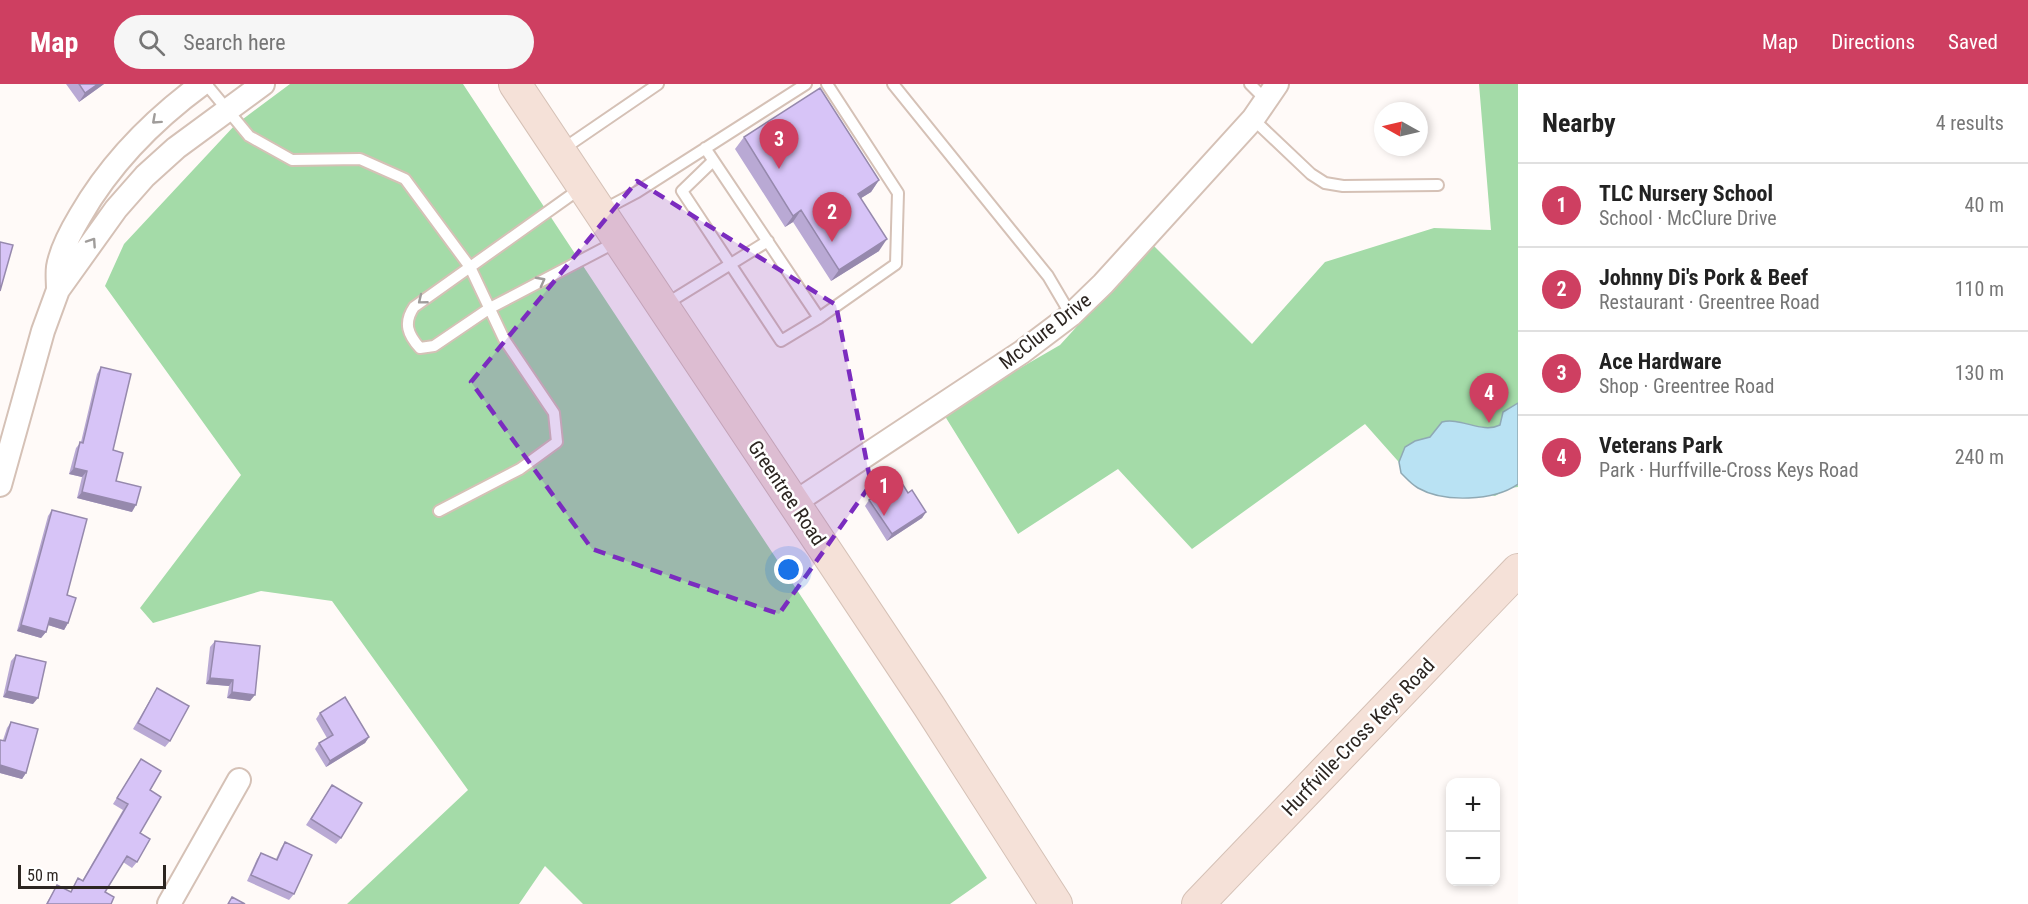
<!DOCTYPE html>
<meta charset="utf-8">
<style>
:root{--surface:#fff;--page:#f6f6f6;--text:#222;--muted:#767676;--line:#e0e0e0;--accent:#ce3f61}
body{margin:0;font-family:"Roboto Condensed",sans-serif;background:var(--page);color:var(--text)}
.controls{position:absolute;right:18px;bottom:18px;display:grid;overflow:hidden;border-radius:12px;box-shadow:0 3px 9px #0003}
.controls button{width:54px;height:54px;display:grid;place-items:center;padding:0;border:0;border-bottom:2px solid var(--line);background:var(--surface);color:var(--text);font:30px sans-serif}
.compass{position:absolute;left:1374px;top:18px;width:54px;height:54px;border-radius:50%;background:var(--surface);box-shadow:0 3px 9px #0003;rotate:278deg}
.scale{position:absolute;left:18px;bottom:15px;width:148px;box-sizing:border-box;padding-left:6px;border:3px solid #2c2521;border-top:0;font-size:16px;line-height:21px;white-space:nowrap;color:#2c2521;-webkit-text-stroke:4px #fff;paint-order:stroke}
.you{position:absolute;left:789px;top:486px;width:21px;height:21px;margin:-15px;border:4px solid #fff;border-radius:50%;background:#1a73e8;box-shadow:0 0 0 9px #1a73e833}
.badge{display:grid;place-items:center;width:39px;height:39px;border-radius:50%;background:var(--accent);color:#fff;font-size:20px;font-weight:700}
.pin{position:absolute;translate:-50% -50px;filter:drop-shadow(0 2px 3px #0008)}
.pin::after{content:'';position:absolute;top:32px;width:21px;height:18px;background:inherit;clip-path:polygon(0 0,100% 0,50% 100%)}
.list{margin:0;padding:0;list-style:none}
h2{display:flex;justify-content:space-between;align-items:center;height:78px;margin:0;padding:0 24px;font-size:26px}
h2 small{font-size:20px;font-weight:400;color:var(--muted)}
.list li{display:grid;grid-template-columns:39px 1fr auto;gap:18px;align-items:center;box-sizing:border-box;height:84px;padding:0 24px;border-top:2px solid var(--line)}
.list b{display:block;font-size:22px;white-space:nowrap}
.list p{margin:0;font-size:20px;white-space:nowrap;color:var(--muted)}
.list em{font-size:20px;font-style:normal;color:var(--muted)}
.icon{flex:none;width:33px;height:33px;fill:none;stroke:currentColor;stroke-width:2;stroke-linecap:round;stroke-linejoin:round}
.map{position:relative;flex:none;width:1518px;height:820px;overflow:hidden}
header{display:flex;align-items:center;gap:36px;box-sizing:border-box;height:84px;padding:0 30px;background:var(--accent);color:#fff}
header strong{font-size:28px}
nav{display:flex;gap:33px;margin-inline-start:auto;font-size:21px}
.search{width:420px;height:54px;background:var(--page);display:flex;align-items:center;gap:15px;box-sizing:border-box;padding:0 21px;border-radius:33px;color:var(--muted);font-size:22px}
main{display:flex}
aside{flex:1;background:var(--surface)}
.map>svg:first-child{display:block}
</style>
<header>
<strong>Map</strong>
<div class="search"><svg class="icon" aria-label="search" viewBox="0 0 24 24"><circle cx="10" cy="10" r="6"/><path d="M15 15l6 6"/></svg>Search here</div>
<nav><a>Map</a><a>Directions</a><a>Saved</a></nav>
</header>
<main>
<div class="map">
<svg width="1518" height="820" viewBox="0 0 1518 820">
<rect width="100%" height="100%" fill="#fffaf8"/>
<path fill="#a4dba8" d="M290,0h173l524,794 -37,26h-367l-38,-38 -26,38h-172l121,-114 -136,-189 -71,-10 -108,32 -13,-15 101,-133 -136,-189 19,-42 111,-119z
M1479,0h39v403l-9,1 -14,8 -45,-11 -45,-16 -40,-45 -173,125 -74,-80 -100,65 -75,-121 117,-68 92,-101 100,100 73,-82 109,-34 57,2z"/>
<path fill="#b9e2f3" stroke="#8fa9b4" stroke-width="1.5" d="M1518,319v81c-24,17 -74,19 -100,4 -7,-4 -12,-10 -17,-15l-2,-11 6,-15 10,-6 15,-4 12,-15c19,-5 40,12 58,3l3,-13z"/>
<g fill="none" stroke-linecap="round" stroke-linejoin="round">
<g stroke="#d5c1b6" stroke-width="14">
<path id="lane" d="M206,0l43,52 43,24 68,-1 45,20 65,88 34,72 50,74 3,29 -37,27 -81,42
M893,0l155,192 23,39
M1250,0l16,16
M1253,35l58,55 14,9 18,3 95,-1
M705,64l114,170 77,-54 2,-71 -71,-109
M563,65l95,-65
M713,77l-31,30 99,150 38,-23
M581,104l-167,119c-11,16 -6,28 6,41l14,-2 56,-38 126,-66
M603,126l34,-18 169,-108
M666,220l102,-63"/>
</g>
<g stroke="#d5c1b6" stroke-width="26">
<path id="street" d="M58,206c0,-8 -1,-16 0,-23 3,-18 13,-36 22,-51 31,-54 73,-96 122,-132
M0,401l43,-154 15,-41 58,-81 29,-33 31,-28 87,-64
M794,419l228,-151 49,-37 32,-31 150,-165 24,-35
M169,820l70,-124"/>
</g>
<g stroke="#d5c1b6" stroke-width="34">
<path id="secondary" d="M515,0l414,622 127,198
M1198,820l320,-334"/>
</g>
<use href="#lane" stroke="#fff" stroke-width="10"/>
<use href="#street" stroke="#fff" stroke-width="22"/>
<use href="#secondary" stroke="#f5e1d8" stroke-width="32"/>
</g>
<path fill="#b9a9d4" d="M66,0h38l-25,18z
M744,53l135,43 -8,12 -10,6 18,53 -48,30 -38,-59 -8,5 -50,-78z
M101,283l12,83 3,31 16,31 -55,-14 5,-21 -13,-3 7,-26 5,-6 16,-68z
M869,416l57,12 -4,6 -35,23 -22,-35z
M52,426l15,85 1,28 -4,7 -16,-5 -2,7 -5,6 -24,-7 31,-115z
M215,557l35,60 -23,-3 2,-12 -23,-2 4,-37z
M16,571l17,49 -30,-7 8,-36z
M157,604l13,53 -5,6 -32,-18z
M320,629l49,24 -4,6 -39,24 -11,-18 4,-6 8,-5 -11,-19z
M11,638l15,51 -4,6 -22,-6v-33h3l4,-12z
M141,675l9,31 -10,43 -3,29 -5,6 -9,-6 -18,30 6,12h-65l11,-19 13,7 8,-14 4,3 41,-71 -10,-6z
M332,701l9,53 -5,6 -30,-19z
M285,758l9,52 -5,6 -42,-19 10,-22 4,-6 15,6 5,-11z"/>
<path fill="#9689ad" d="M98,0h6l-25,18 6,-9z
M879,96l-8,12 -21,13 8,-11z
M801,126l-8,12 -8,5 8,-11z
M887,155l-8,12 -48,30 8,-11z
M74,384l13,3 -5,6 -13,-3z
M82,408l54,13 -4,7 -55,-14z
M926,428l-4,6 -35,23 5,-7z
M50,534l18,5 -4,7 -19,-6z
M21,541l25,7 -5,6 -24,-7z
M210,594l23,2 -4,6 -23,-2z
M7,607l31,7 -5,6 -30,-7z
M232,608l23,3 -5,6 -23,-3z
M369,653l-4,6 -39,24 4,-6z
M0,681l26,8 -4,6 -22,-6z"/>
<path fill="#d7c4f7" stroke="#9689ad" stroke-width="1.5" d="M79,0h19l-13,9z
M820,4l59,92 -21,14 29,45 -48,31 -38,-60 -8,6 -49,-79z
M0,158l13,3 -13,46z
M101,283l30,7 -18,76 10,3 -7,28 25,6 -5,18 -54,-13 5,-21 -13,-3 6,-26 3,1z
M900,396l8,13 4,-3 14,22 -34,22 -23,-34z
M52,426l35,9 -20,76 9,3 -8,25 -18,-5 -4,14 -25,-7z
M215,557l45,5 -5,49 -23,-3 1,-12 -23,-2z
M16,571l30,7 -8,36 -31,-7z
M157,604l32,18 -19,35 -32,-18z
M345,613l24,40 -39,24 -11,-18 14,-8 -13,-22z
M11,638l27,7 -12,44 -26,-8v-25l5,1z
M141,675l20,12 -11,19 11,7 -21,36 10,6 -13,23 -10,-6 -22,36 9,5 -3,7h-64l10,-19 14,7 7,-14 5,3 45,-77 -11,-6z
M332,701l30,18 -21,35 -30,-19z
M285,758l27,13 -18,39 -43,-19 10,-22 16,7z
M232,813l13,7h-17z"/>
<defs><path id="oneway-chevron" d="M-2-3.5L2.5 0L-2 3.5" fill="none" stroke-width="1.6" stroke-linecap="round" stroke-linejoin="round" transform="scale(1.5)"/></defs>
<g stroke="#a09d9b">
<use href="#oneway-chevron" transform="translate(156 36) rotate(138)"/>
<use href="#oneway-chevron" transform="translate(92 158) rotate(-56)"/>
<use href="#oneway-chevron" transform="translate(541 197) rotate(-28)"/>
<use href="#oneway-chevron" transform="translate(422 216) rotate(141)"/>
</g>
<path fill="#7b2cbf" fill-opacity="0.2" stroke="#7b2cbf" stroke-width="4.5" stroke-dasharray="12 8" stroke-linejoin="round" d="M637,97l199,124 35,179 -92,130 -187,-65 -121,-167z"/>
<g text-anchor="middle" stroke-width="5" stroke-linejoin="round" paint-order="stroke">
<g font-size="20" fill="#2c2521" stroke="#fff">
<text transform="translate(1045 247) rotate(-38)" y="7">McClure Drive</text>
<text transform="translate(787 409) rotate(56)" y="7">Greentree Road</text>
<text transform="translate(1358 653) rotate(-46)" y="7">Hurffville-Cross Keys Road</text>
</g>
</g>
</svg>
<div class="controls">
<button>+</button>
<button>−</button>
</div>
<svg class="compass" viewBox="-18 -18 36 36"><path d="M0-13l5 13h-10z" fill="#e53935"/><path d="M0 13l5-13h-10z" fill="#767676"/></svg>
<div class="scale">50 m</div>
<div class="you"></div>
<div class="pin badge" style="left:884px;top:432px">1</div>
<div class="pin badge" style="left:832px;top:158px">2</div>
<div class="pin badge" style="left:779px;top:85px">3</div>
<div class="pin badge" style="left:1489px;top:339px">4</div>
</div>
<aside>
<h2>Nearby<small>4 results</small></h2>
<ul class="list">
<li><span class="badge">1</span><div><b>TLC Nursery School</b><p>School · McClure Drive</p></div><em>40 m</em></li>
<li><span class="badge">2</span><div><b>Johnny Di's Pork &amp; Beef</b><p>Restaurant · Greentree Road</p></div><em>110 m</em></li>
<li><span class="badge">3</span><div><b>Ace Hardware</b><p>Shop · Greentree Road</p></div><em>130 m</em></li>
<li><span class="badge">4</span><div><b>Veterans Park</b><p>Park · Hurffville-Cross Keys Road</p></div><em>240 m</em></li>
</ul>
</aside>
</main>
